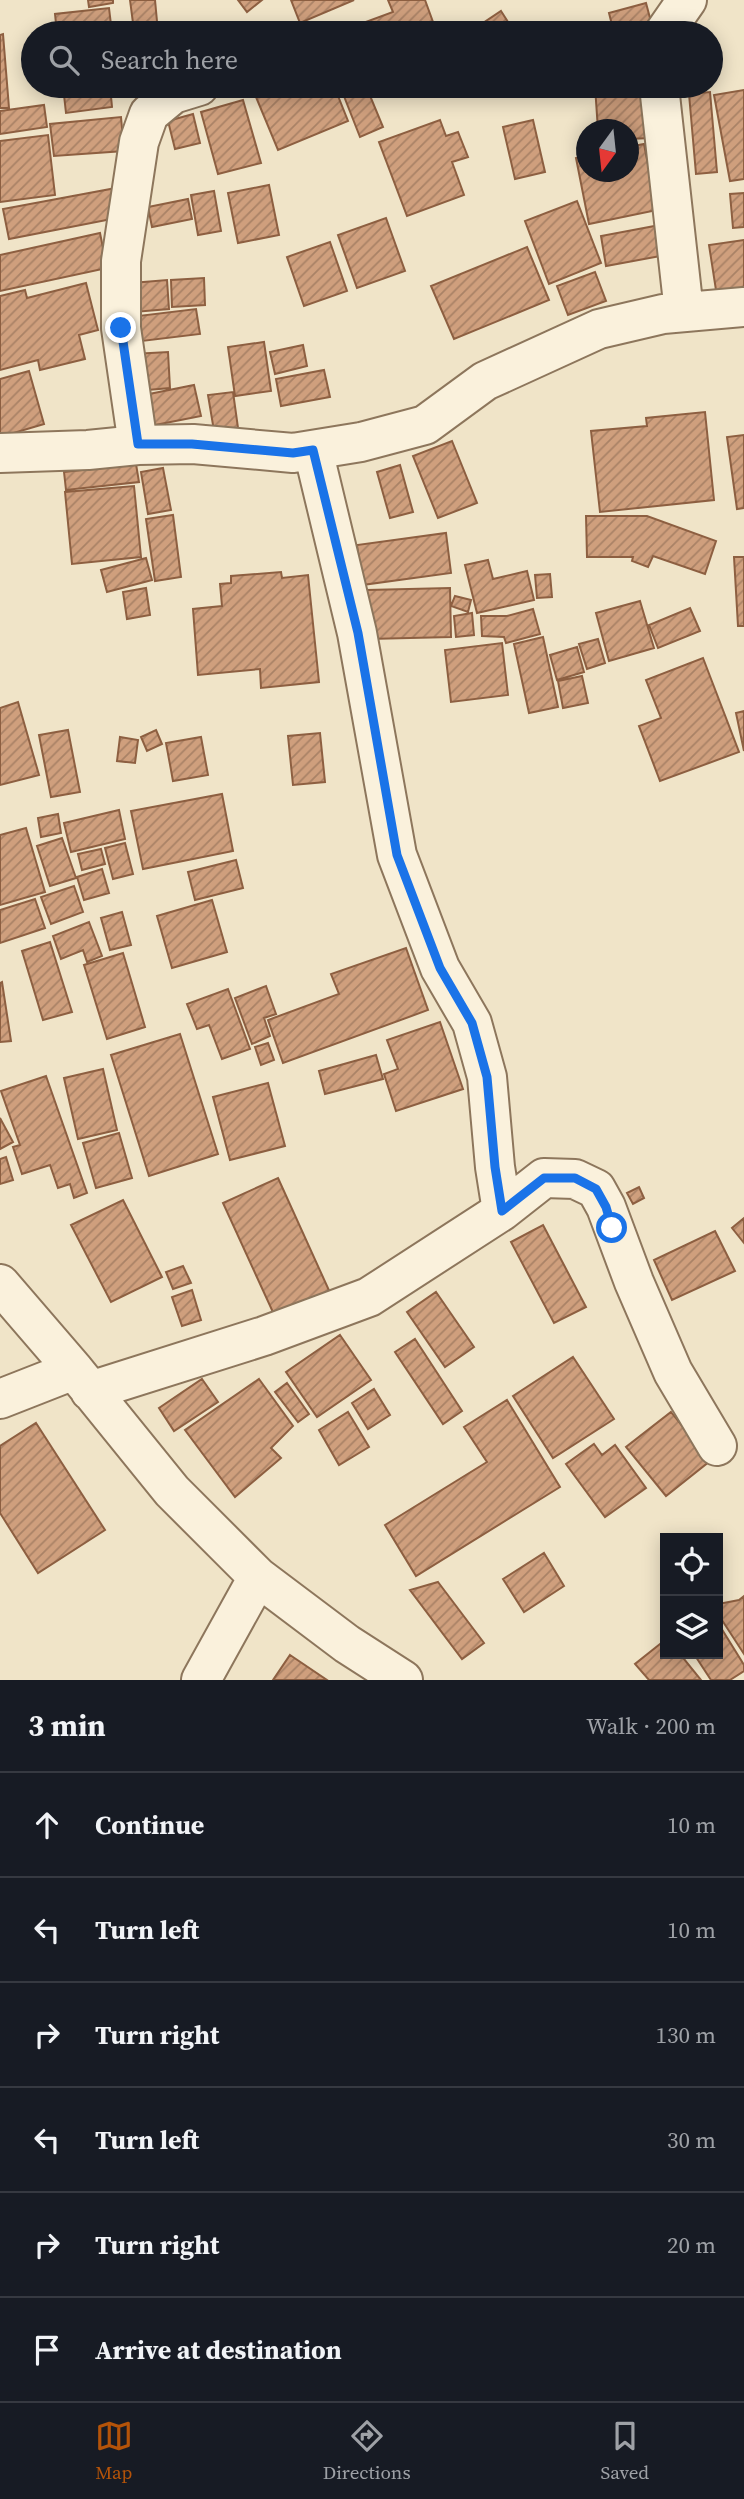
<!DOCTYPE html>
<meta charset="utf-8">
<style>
:root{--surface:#171b24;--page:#20242c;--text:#f1f3f6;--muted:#9ea1a6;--line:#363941;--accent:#b45309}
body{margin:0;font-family:"Source Serif 4",serif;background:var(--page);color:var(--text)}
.controls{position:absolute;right:21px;bottom:21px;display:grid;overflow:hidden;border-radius:0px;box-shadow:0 4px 18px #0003}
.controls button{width:63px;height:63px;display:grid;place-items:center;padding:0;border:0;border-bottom:2px solid var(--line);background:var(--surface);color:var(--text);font:35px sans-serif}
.compass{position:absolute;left:576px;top:119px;width:63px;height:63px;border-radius:50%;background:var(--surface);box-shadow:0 4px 18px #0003;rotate:195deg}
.stop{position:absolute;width:21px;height:21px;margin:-16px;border:5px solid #1a73e8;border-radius:50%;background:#fff}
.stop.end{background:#1a73e8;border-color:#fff;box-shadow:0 2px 7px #0008}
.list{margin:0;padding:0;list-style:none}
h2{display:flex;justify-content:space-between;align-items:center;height:91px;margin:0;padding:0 28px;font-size:30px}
h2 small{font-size:23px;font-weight:400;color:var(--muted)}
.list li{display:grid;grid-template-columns:46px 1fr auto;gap:21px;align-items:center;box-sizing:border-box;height:105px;padding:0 28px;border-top:2px solid var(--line)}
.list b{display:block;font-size:26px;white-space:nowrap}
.list em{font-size:23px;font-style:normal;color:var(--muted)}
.icon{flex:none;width:38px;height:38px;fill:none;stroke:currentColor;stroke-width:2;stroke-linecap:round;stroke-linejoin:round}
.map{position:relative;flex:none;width:744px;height:1680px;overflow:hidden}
.search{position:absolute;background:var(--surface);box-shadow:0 4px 18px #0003;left:21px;right:21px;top:21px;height:77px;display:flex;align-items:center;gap:18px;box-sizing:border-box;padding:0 24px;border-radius:38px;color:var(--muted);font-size:26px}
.sheet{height:721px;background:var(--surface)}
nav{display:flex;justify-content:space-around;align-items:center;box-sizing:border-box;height:98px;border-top:2px solid var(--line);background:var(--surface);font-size:19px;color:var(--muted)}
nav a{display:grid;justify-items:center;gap:4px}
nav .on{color:var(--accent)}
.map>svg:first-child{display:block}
</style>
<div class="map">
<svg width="744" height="1680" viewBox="0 0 744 1680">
<defs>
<pattern id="building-hatch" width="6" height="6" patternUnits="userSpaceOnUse" patternTransform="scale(1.75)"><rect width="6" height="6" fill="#cf9f7d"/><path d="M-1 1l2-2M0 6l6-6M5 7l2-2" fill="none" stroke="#a98266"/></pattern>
</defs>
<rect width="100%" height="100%" fill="#f0e4c8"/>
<path fill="url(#building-hatch)" stroke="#8d5f41" stroke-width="2" d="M88,0h25v3l-24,4z
M130,0h25l3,32 -19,1 -1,-11 -5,1z
M238,0h24l-15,12z
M291,0h63l-54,23z
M388,0h37l12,33h-101l57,-21z
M646,3l8,30h-40l-5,-20z
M109,8l3,25h-55l-2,-19z
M501,11l14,22h-47z
M3,34l6,74h-9v-73z
M63,86h47l2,21 -46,6z
M284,86h50l14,35 -70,29 -22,-53z
M340,86h26l17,41 -23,10z
M595,86h52l4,52 -23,1v-9h-30z
M744,90v89l-14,2 -16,-86z
M710,92l7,80 -21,2 -7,-80z
M243,100l18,63 -43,11 -17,-62z
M44,105l3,22 -47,7v-23z
M193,114l7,29 -25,6 -7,-28z
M121,117l3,34 -70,5 -4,-32z
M440,120l6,16 12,-4 10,25 -16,5 12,33 -57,21 -28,-74z
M533,120l12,52 -30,7 -12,-52z
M48,135l7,60 -55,7v-61z
M644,144l13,66 -68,14 -13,-66 10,-2v16h42v-25z
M269,185l10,50 -41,8 -10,-50z
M116,188l6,29 -113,22 -6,-30z
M214,191l7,40 -23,4 -7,-40z
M744,193v34l-11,1 -3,-34z
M188,199l4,20 -40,8 -4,-20z
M577,201l24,62 -52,21 -24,-63z
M386,218l19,53 -48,17 -19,-53z
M660,225l6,30 -60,11 -5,-30z
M100,233l7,35 -107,23v-36z
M744,240v59l-26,4 -9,-58z
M330,242l17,49 -43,15 -17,-49z
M527,247l22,53 -95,39 -23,-53z
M595,272l11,29 -38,14 -11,-29z
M204,278l1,27 -33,2 -1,-27z
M167,280l2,29 -35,3 -2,-29z
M86,283l12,47 -19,5 6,24 -45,11 -2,-10 -38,10v-74l25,-6 2,8z
M196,309l4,25 -58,7 -4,-25z
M264,342l7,49 -36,5 -7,-49z
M303,345l4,21 -32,8 -5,-22z
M168,352l2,36 -34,3 -3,-37z
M324,370l6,27 -49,9 -5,-27z
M29,371l15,53 -44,13v-58z
M194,385l7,31 -56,11 -6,-31z
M233,392l5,36 -24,3 -6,-36z
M705,412l9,88 -114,12 -9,-81 56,-5 -1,-8z
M744,435v73l-7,1 -10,-72z
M452,441l25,62 -39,15 -25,-62z
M136,464l3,18 -73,8 -2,-18z
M400,465l13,47 -23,6 -13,-46z
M163,468l8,42 -23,4 -7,-42z
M134,486l7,71 -69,7 -7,-72z
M173,515l8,62 -26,4 -9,-62z
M586,516h61l69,25 -11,33 -52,-18 -5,11 -16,-6 1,-4h-46z
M446,533l5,40 -89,12 -5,-40z
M734,557h10v69h-6z
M146,558l6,22 -45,12 -6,-22z
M488,560l5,19 34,-8 7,29 -57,13 -12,-48z
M281,572l1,6 26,-3 11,107 -58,6 -1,-19 -62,6 -5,-66 29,-3 -2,-22 11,-1v-7z
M550,574l2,23 -15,1 -2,-23z
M146,588l4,27 -23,4 -4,-27z
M450,588l1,49 -82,2 -2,-49z
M455,596l16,4 -3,12 -17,-6z
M640,601l14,47 -45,13 -13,-48z
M690,608l10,23 -42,17 -9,-23z
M533,609l7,25 -34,9 -2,-6 -22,-1 -1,-20h26z
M472,613l2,22 -18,2 -2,-21z
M543,637l15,70 -29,6 -15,-69z
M598,639l7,24 -18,6 -8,-25z
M502,643l6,52 -57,7 -6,-52z
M577,647l7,25 -27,8 -7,-25z
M703,658l36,94 -79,29 -21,-55 22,-8 -15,-38z
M582,676l6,27 -25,5 -5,-27z
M18,702l21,73 -39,10v-77z
M744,711v40l-8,-38z
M68,730l12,62 -29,5 -12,-62z
M156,730l6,14 -15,7 -6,-14z
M320,733l5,49 -32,3 -5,-49z
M120,737l18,3 -3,23 -18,-2z
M201,737l7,38 -35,6 -7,-38z
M222,794l11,57 -90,18 -12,-58z
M119,810l6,29 -54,13 -7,-29z
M58,814l3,19 -20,4 -3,-19z
M26,828l19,64 -45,13v-70z
M62,838l14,40 -26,8 -13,-40z
M125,843l8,31 -20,5 -8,-31z
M101,849l4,15 -23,6 -4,-16z
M236,860l7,28 -48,12 -7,-28z
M102,869l7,24 -25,7 -7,-23z
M74,886l9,26 -32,12 -10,-27z
M35,899l10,29 -45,15v-33z
M212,900l15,52 -55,16 -15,-52z
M122,912l9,33 -21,5 -9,-32z
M89,922l13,34 -15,6 -4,-12 -22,9 -8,-23z
M50,942l22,70 -29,8 -21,-69z
M406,948l22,62 -145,53 -15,-43 71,-26 -8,-20z
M123,953l22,74 -38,12 -23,-74z
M2,982l9,59 -11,1v-59z
M266,986l10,28 -12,4 6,18 -18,8 -17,-46z
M228,989l22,60 -28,10 -13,-34 -12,4 -10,-25z
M440,1022l23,67 -67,22 -12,-37 14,-5 -11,-29z
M180,1034l38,120 -69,22 -38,-121z
M268,1043l6,17 -13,5 -6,-18z
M376,1055l7,24 -58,15 -6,-23z
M103,1069l14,61 -39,9 -14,-61z
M46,1076l41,117 -13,5 -4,-14 -12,4 -8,-23 -28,9 -9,-27 7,-2 -19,-54z
M268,1083l17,63 -55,14 -17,-63z
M0,1118l13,24 -13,7z
M119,1133l13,45 -36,10 -13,-45z
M6,1157l7,23 -13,4v-25z
M278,1178l54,119 -55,24 -54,-118z
M639,1187l5,11 -11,6 -6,-11z
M123,1200l39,77 -51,25 -40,-77z
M744,1218v25l-12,-15z
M543,1225l43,82 -32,16 -43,-81z
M715,1231l20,40 -63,29 -18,-40z
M183,1266l8,17 -18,6 -7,-17z
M192,1290l9,30 -19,6 -10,-29z
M436,1292l38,55 -29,20 -38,-55z
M340,1335l31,45 -54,37 -31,-45z
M415,1339l47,72 -19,13 -48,-72z
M573,1357l41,62 -61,39 -40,-62z
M202,1379l16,23 -44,29 -15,-23z
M259,1379l34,47 -22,22 10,10 -46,39 -50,-67z
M287,1383l22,31 -11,8 -23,-30z
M374,1389l16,26 -22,14 -16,-26z
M507,1400l53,87 -144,89 -31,-51 102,-63 -23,-35z
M348,1412l21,35 -30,18 -20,-35z
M671,1412l39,49 -44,35 -40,-49z
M36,1423l69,107 -67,43 -38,-60v-67z
M594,1444l8,11 13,-10 31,43 -41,29 -39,-53z
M544,1553l20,33 -40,26 -21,-33z
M438,1582l46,61 -22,16 -52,-69z
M744,1596v58l-26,-40v-10l21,-4z
M718,1623l26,42v6l-14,9h-19l-17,-26h24z
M665,1640v14h15l21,26h-52l-14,-16z
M290,1655l37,25h-54z"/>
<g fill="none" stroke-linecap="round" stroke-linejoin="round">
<g stroke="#8d765c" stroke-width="42">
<path id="minor" d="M664,33l23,-33
M659,86l25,226
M138,445l-17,-117v-67l18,-119 10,-28 24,-20 26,-8
M0,453l88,-3 50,-5 55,-1 100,9 68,-11 64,-17 60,-44 114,-52 64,-15 81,-7
M502,1211l42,-33 31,1 21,10 10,18 28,75 39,90 44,74
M0,1284l74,86 98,121 86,86 89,67 56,36
M90,1391l174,-55 105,-39 133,-86 -7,-44 -8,-90 -15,-54 -32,-55 -43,-113 -40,-222 -44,-183
M0,1399l74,-29
M201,1680l57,-103"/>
</g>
<use href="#minor" stroke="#faf1dc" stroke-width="38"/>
</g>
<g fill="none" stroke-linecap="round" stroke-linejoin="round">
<path stroke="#1a73e8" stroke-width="9" d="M121,328l17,116h54l101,9 20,-3 45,183 39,222 43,113 32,55 15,54 8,90 7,44 42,-33h31l21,11 10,18 6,21"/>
</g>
</svg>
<div class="controls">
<button><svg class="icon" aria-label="locate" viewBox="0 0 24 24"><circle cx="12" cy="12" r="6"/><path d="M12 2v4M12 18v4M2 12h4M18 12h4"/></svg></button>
<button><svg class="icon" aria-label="layers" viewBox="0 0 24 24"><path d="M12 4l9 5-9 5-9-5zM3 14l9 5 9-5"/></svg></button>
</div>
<svg class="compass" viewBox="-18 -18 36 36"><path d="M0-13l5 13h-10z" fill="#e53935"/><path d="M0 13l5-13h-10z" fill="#9ea1a6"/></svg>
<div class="stop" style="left:612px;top:1228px"></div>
<div class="stop end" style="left:121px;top:328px"></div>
<div class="search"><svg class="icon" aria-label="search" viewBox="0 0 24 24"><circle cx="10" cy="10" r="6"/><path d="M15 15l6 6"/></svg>Search here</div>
</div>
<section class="sheet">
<h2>3 min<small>Walk · 200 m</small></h2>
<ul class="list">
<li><svg class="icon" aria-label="ahead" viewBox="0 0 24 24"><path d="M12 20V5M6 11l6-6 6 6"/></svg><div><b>Continue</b></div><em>10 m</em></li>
<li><svg class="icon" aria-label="left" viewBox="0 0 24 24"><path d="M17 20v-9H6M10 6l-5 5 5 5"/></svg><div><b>Turn left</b></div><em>10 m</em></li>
<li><svg class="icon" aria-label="right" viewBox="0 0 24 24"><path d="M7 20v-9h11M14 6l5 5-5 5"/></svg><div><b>Turn right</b></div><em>130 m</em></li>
<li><svg class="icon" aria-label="left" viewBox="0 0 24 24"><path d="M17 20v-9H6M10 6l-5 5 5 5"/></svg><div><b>Turn left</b></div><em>30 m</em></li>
<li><svg class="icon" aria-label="right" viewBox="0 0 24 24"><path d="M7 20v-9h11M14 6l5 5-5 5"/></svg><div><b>Turn right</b></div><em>20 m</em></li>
<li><svg class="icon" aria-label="arrive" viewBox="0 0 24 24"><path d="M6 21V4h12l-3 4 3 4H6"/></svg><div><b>Arrive at destination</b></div></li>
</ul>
</section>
<nav>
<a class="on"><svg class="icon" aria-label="map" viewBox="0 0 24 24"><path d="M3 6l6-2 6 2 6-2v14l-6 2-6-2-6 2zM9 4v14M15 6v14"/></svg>Map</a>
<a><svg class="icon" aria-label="directions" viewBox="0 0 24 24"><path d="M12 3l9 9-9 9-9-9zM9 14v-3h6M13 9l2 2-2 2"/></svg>Directions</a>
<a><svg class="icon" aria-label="saved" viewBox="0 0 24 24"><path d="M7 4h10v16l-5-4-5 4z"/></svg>Saved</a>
</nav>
